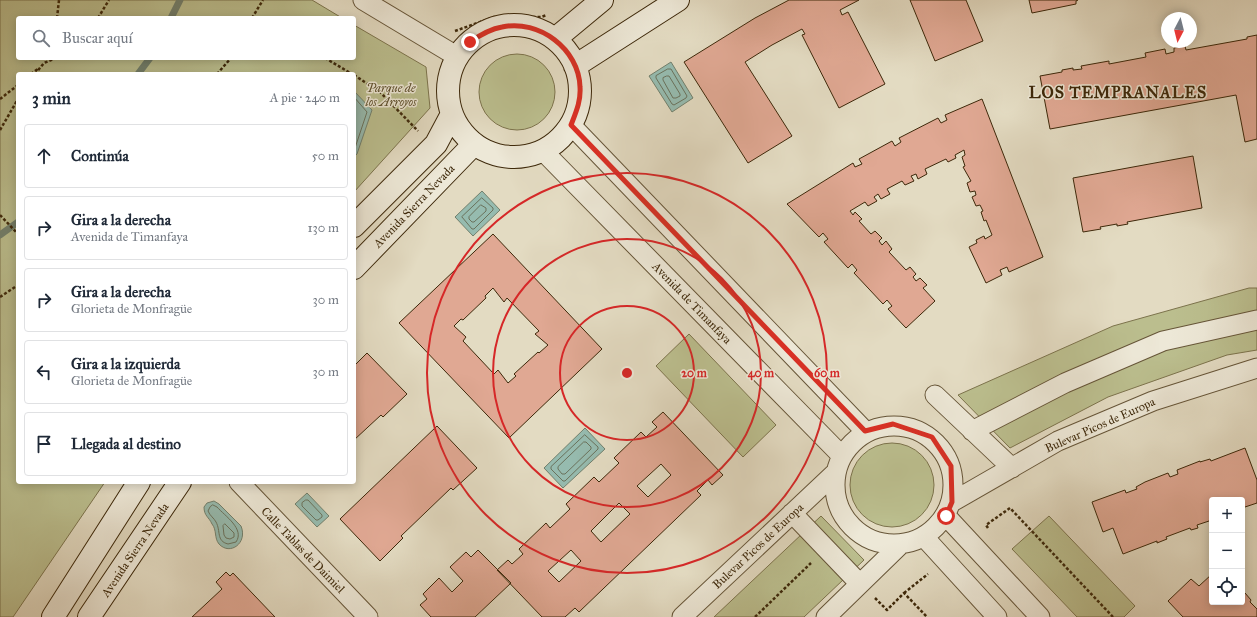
<!DOCTYPE html>
<html lang="es">
<meta charset="utf-8">
<style>
:root{--surface:#fff;--page:#f6f6f7;--text:#1f2937;--muted:#747a83;--line:#e0e1e3}
body{margin:0;font-family:"IM FELL Great Primer",serif;background:var(--page);color:var(--text)}
.controls{position:absolute;right:12px;bottom:12px;display:grid;overflow:hidden;border-radius:4px;box-shadow:0 2px 10px #0003}
.controls button{width:36px;height:36px;display:grid;place-items:center;padding:0;border:0;border-bottom:1px solid var(--line);background:var(--surface);color:var(--text);font:20px sans-serif}
.compass{position:absolute;left:1161px;top:12px;width:36px;height:36px;border-radius:50%;background:var(--surface);box-shadow:0 2px 10px #0003;rotate:187deg}
.stop{position:absolute;width:12px;height:12px;margin:-9px;border:3px solid #d93025;border-radius:50%;background:#fff}
.stop.end{background:#d93025;border-color:#fff;box-shadow:0 1px 4px #0008}
.list{margin:0;padding:0;list-style:none}
h2{display:flex;justify-content:space-between;align-items:center;height:52px;margin:0;padding:0 16px;font-size:17px}
h2 small{font-size:13px;font-weight:400;color:var(--muted)}
.list li{display:grid;grid-template-columns:26px 1fr auto;gap:12px;align-items:center;box-sizing:border-box;height:64px;margin:0 8px 8px;padding:0 8px;border:1px solid var(--line);border-radius:4px}
.list b{display:block;font-size:15px;white-space:nowrap}
.list p{margin:0;font-size:13px;white-space:nowrap;color:var(--muted)}
.list em{font-size:13px;font-style:normal;color:var(--muted)}
.icon{flex:none;width:22px;height:22px;fill:none;stroke:currentColor;stroke-width:2;stroke-linecap:round;stroke-linejoin:round}
.map{position:relative;flex:none;width:1257px;height:617px;overflow:hidden}
.search{position:absolute;background:var(--surface);box-shadow:0 2px 10px #0003;left:16px;top:16px;width:340px;height:44px;display:flex;align-items:center;gap:10px;box-sizing:border-box;padding:0 14px;border-radius:4px;color:var(--muted);font-size:15px}
.panel{position:absolute;background:var(--surface);box-shadow:0 2px 10px #0003;left:16px;top:72px;width:340px;height:412px;border-radius:4px}
.map>svg:first-child{display:block}
</style>
<div class="map">
<svg width="1257" height="617" viewBox="0 0 1257 617">
<rect width="100%" height="100%" fill="#e3dbc2"/>
<filter id="stains"><feTurbulence type="fractalNoise" baseFrequency=".005" numOctaves="4"/><feColorMatrix values="0 0 0 0 .2 0 0 0 0 .09 0 0 0 0 .02 0 0 0 .5 -.17"/></filter>
<radialGradient id="worn" r=".72"><stop offset=".6" stop-color="#630" stop-opacity="0"/><stop offset="1" stop-color="#630" stop-opacity=".3"/></radialGradient>
<path fill="#bbbe8e" stroke="#7c734c" d="M0,0h312l30,18h-324v40h336v-33l72,42 4,41 -76,84v-118h-336v408h87l-92,135h-13z
M479 92a38 38 0 1 1 76 0a38 38 0 1 1-76 0Z
M1249,288h8v62l-30,5 -119,42 -98,51 -52,-53 155,-69z
M689,334l87,91 -33,32 -87,-91z
M850 485a42 42 0 1 1 84 0a42 42 0 1 1-84 0Z
M821,516l43,44 -60,57h-90z
M1049,516l86,90 -11,11h-47l-65,-68z"/>
<path fill="#96bbaf" stroke="#72806d" d="M671,62l22,36 -21,14 -23,-36z
M354,91l18,19 -15,44 -3,3z
M482,191l18,19 -27,26 -18,-19z
M585,428l20,21 -42,39 -19,-20z
M307,493l22,23 -12,11 -22,-23z
M214,501l5,3 22,22c7,17 -11,30 -22,18 -5,-6 -2,-14 -7,-20 -3,-7 -8,-8 -8,-17l3,-4z"/>
<g fill="none" stroke-linecap="round" stroke-linejoin="round">
<path stroke="#6a725c" stroke-width="1" d="M668,69h3l16,27 -1,2 -12,7 -2,-1 -16,-26v-2z
M667,76h2l11,18v2l-4,2h-3l-10,-18v-2z
M354,97l13,15 -13,39
M482,198l11,10v2l-19,19h-2l-10,-12z
M481,205l5,3v3l-12,11h-2l-3,-3v-2z
M585,435l13,12v2l-33,32h-2l-12,-12v-2z
M584,442h2l5,5v2l-26,25h-3l-4,-5v-2z
M306,500h2l14,15v2l-4,3h-2l-14,-14v-3z
M213,505l4,2c8,9 28,22 19,35l-8,2c-12,-3 -7,-13 -12,-22 -2,-4 -6,-6 -8,-11l2,-4z
M225,524l9,9v4l-4,2 -4,-1 -2,-3 -1,-9z"/>
<path stroke="#72806d" stroke-width="7" d="M171,18l9,-18
M138,74l12,-16
M0,235l18,-13"/>
</g>
<path fill="#e0a893" stroke="#3d280a" fill-rule="evenodd" d="M789,0h70l-19,10 2,5 6,-3 37,72 -46,24 -37,-73 3,-1 -3,-5 -30,16 -27,17 47,74 -44,27 -64,-101 71,-44z
M910,0h56l17,41 -48,20z
M1029,0h49l-2,1v3l-44,9z
M1257,35v104l-12,3 -9,-47 -186,34 -10,-53 22,-4v-2l11,-2v2l9,-1 -1,-3 28,-5v3l37,-7 -1,-4 20,-4 1,5 8,-2v-4l11,-2 1,4 61,-11v-2z
M982,99l61,158 -34,15 -2,-5 -7,3 2,5 -16,8 -17,-36 8,-4 -1,-3 8,-4 1,3 7,-4 -6,-15 -2,1 -3,-9 2,-1 -3,-6 -4,1 -4,-9 4,-2 -1,-4 -5,1 -3,-9 4,-2 -8,-14 2,-1 -3,-9 3,-2 -1,-5 -9,5 1,3 -8,4 -2,-3 -21,10 2,5 -9,5 -2,-5 -5,2 3,5 -9,4 -3,-4 -15,8 3,5 -9,5 -3,-5 -4,3 3,4 -9,5 -3,-4 -15,9 3,4 2,-3 7,7 -3,2 12,13 4,-3 7,7 -3,3 3,4 4,-4 6,8 -3,3 17,18 4,-3 6,7 -3,3 3,4 4,-3 7,7 -4,3 12,13 -29,27 -18,-19 4,-3 -5,-6 -4,4 -29,-31 3,-3 -5,-6 -4,4 -24,-26 4,-3 -5,-6 -4,4 -32,-33 66,-41 2,4 7,-3 -3,-5 33,-18 3,5 6,-4 -2,-4 39,-20 3,5 6,-3 -2,-5z
M1193,156l9,52 -75,14 1,2 -11,2v-2l-17,3 1,2 -18,3 -10,-54z
M493,234l109,115 -93,89 -110,-115zM493,288l11,14 3,-4 32,33 -4,3 13,11 -9,8 -1,-1 -24,22 2,2 -8,7 -10,-13 -4,4 -31,-33 3,-4 -12,-11 7,-7 2,1 23,-22 -1,-2z
M367,353l40,41 -24,23 -2,-2 -27,25v-74z
M663,412l60,63 -11,10 -4,-5 -11,11 4,4 -122,117 -4,-4 -10,9h-23l-45,-47 11,-10 4,4 11,-10 -4,-5 27,-26 4,5 20,-19 -4,-5 28,-27 5,5 20,-19 -5,-5 27,-26 5,5 11,-10 -5,-5zM661,464l10,11 -23,22 -11,-11zM619,503l11,11 -29,28 -10,-11zM571,550l10,11 -22,21 -11,-11z
M437,426l40,42 -24,22 -2,-2 -50,48 2,2 -23,23 -40,-42z
M1245,448l12,32v23l-15,5v-8h-30v20l-15,5 1,3 -7,2 -1,-2 -24,9 1,2 -10,4v-2l-34,13 -10,-26 -10,4 -11,-30 33,-12 1,3 11,-4 -1,-2 9,-5 23,-9 2,4 8,-3 -1,-4 23,-9v1l10,-3 1,2z
M478,550l33,33 -36,34h-44l-11,-12 7,-6 -4,-5 16,-16 13,14 11,-11 -13,-14 16,-15 5,5z
M226,572l4,4 3,-3 42,44h-83l30,-28 -6,-7z
M1212,574v28h30v-8l1,1 2,-2 6,7 -1,2 7,7v8h-74l-15,-16 23,-22 8,7z"/>
<g fill="none" stroke-linecap="round" stroke-linejoin="round">
<g stroke="#665538" stroke-width="21">
<path id="street" d="M363,0l95,57
M571,125l294,306
M543,151l298,304
M935,395l77,73
M835 485a59 59 0 1 1 118 0a59 59 0 1 1-118 0Z
M972,431l93,-48 98,-42 94,-21
M239,482l129,135
M952,502l106,-61 95,-40 104,-33
M792,513l68,71
M946,516l94,101
M924,537l73,80
M682,617l152,-143
M826,617l74,-72"/>
</g>
<g stroke="#3d280a" stroke-width="24">
<path id="secondary" d="M448 91a66 66 0 1 1 132 0a66 66 0 1 1-132 0Z
M555,39l47,-39
M575,66l103,-66
M354,226l82,-82 16,-30
M354,268l120,-124
M53,617l86,-135
M89,617l91,-135"/>
</g>
<path stroke="#3d280a" stroke-width="2.5" stroke-dasharray="3 2" stroke-linecap="butt" d="M57,18l2,-18
M98,18l11,-18
M252,18l11,-18
M455,31l39,-14h47l6,-2
M325,58l27,16
M31,74l8,-6
M35,74l9,-11 12,-5
M217,74l14,-16
M354,75l26,17 38,39
M0,99l18,-14
M0,130l18,-31
M0,215l18,19
M0,297l18,-12
M988,528l-2,-3 24,-17 103,109
M904,593l24,-19
M875,598l12,12 17,-17 23,24
M755,617l56,-54"/>
<use href="#street" stroke="#ede8d7" stroke-width="19"/>
<use href="#secondary" stroke="#ede8d7" stroke-width="22"/>
</g>
<g fill="none" stroke-linecap="round" stroke-linejoin="round">
<path stroke="#d93025" stroke-width="5" d="M470,42c10,-7 20,-13 32,-15 37,-8 77,22 78,60 1,14 -4,25 -9,38l294,306 28,-7 39,13 19,29 1,36 -6,14"/>
</g>
<g fill="none" stroke="#d62828" stroke-width="2">
<circle cx="627" cy="373" r="67"/>
<circle cx="627" cy="373" r="134"/>
<circle cx="627" cy="373" r="200"/>
</g>
<g text-anchor="middle" stroke-width="3" stroke-linejoin="round" paint-order="stroke">
<g font-size="12" font-style="italic" fill="#5c4e2b" stroke="#ede8d7">
<text x="391" y="92">Parque de<tspan x="391" dy="14">los Arroyos</tspan></text>
</g>
<g font-size="12" fill="#3d280a" stroke="#ede8d7">
<text transform="translate(414 206) rotate(-46)" y="4">Avenida Sierra Nevada</text>
<text transform="translate(692 303) rotate(46)" y="4">Avenida de Timanfaya</text>
<text transform="translate(1100 425) rotate(-24)" y="4">Bulevar Picos de Europa</text>
<text transform="translate(758 546) rotate(-43)" y="4">Bulevar Picos de Europa</text>
<text transform="translate(135 550) rotate(-56)" y="4">Avenida Sierra Nevada</text>
<text transform="translate(303 550) rotate(46)" y="4">Calle Tablas de Daimiel</text>
</g>
<g font-size="16" font-weight="bold" letter-spacing="1" fill="#3d280a" stroke="#ede8d7">
<text x="1118" y="98">LOS TEMPRANALES</text>
</g>
</g>
<circle cx="627" cy="373" r="6" fill="#d62828" stroke="#ede8d7" stroke-width="2"/>
<g font-size="12" text-anchor="middle" font-weight="bold" fill="#d62828" stroke="#ede8d7" stroke-width="3" stroke-linejoin="round" paint-order="stroke">
<text x="694" y="377">20 m</text>
<text x="761" y="377">40 m</text>
<text x="827" y="377">60 m</text>
</g>
<rect width="100%" height="100%" filter="url(#stains)"/>
<rect width="100%" height="100%" fill="url(#worn)"/>
</svg>
<div class="controls">
<button>+</button>
<button>−</button>
<button><svg class="icon" aria-label="locate" viewBox="0 0 24 24"><circle cx="12" cy="12" r="6"/><path d="M12 2v4M12 18v4M2 12h4M18 12h4"/></svg></button>
</div>
<svg class="compass" viewBox="-18 -18 36 36"><path d="M0-13l5 13h-10z" fill="#e53935"/><path d="M0 13l5-13h-10z" fill="#747a83"/></svg>
<div class="stop" style="left:946px;top:516px"></div>
<div class="stop end" style="left:470px;top:42px"></div>
<div class="search"><svg class="icon" aria-label="search" viewBox="0 0 24 24"><circle cx="10" cy="10" r="6"/><path d="M15 15l6 6"/></svg>Buscar aquí</div>
<section class="panel">
<h2>3 min<small>A pie · 240 m</small></h2>
<ul class="list">
<li><svg class="icon" aria-label="ahead" viewBox="0 0 24 24"><path d="M12 20V5M6 11l6-6 6 6"/></svg><div><b>Continúa</b></div><em>50 m</em></li>
<li><svg class="icon" aria-label="right" viewBox="0 0 24 24"><path d="M7 20v-9h11M14 6l5 5-5 5"/></svg><div><b>Gira a la derecha</b><p>Avenida de Timanfaya</p></div><em>130 m</em></li>
<li><svg class="icon" aria-label="right" viewBox="0 0 24 24"><path d="M7 20v-9h11M14 6l5 5-5 5"/></svg><div><b>Gira a la derecha</b><p>Glorieta de Monfragüe</p></div><em>30 m</em></li>
<li><svg class="icon" aria-label="left" viewBox="0 0 24 24"><path d="M17 20v-9H6M10 6l-5 5 5 5"/></svg><div><b>Gira a la izquierda</b><p>Glorieta de Monfragüe</p></div><em>30 m</em></li>
<li><svg class="icon" aria-label="arrive" viewBox="0 0 24 24"><path d="M6 21V4h12l-3 4 3 4H6"/></svg><div><b>Llegada al destino</b></div></li>
</ul>
</section>
</div>
